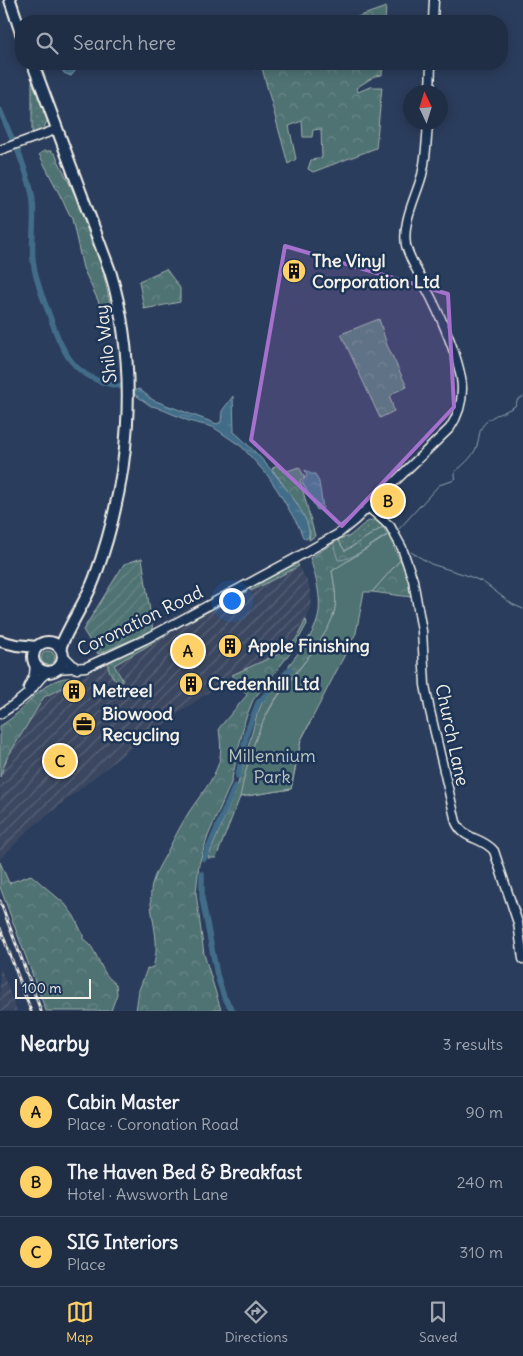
<!DOCTYPE html>
<meta charset="utf-8">
<style>
:root{--surface:#202e45;--page:#28364c;--text:#f1f3f6;--muted:#a2a8b3;--line:#3d4a5e;--accent:#ffd166}
body{margin:0;font-family:Delius,sans-serif;background:var(--page);color:var(--text)}
.compass{position:absolute;left:403px;top:85px;width:45px;height:45px;border-radius:50%;background:var(--surface);box-shadow:0 2px 12px #0003;rotate:356deg}
.scale{position:absolute;left:15px;bottom:12px;width:76px;box-sizing:border-box;padding-left:5px;border:2px solid #f4f1e8;border-top:0;font-size:14px;line-height:18px;white-space:nowrap;color:#f4f1e8;-webkit-text-stroke:4px #1d3557;paint-order:stroke}
.you{position:absolute;left:231px;top:600px;width:18px;height:18px;margin:-12px;border:4px solid #fff;border-radius:50%;background:#1a73e8;box-shadow:0 0 0 8px #1a73e833}
.badge{display:grid;place-items:center;width:32px;height:32px;border-radius:50%;background:var(--accent);color:#111;font-size:16px;font-weight:700}
.pin{position:absolute;translate:-50% -50%;border:2px solid #fff;box-shadow:0 1px 5px #0006}
.list{margin:0;padding:0;list-style:none}
h2{display:flex;justify-content:space-between;align-items:center;height:65px;margin:0;padding:0 20px;font-size:21px}
h2 small{font-size:16px;font-weight:400;color:var(--muted)}
.list li{display:grid;grid-template-columns:32px 1fr auto;gap:15px;align-items:center;box-sizing:border-box;height:70px;padding:0 20px;border-top:1px solid var(--line)}
.list b{display:block;font-size:19px;white-space:nowrap}
.list p{margin:0;font-size:16px;white-space:nowrap;color:var(--muted)}
.list em{font-size:16px;font-style:normal;color:var(--muted)}
.icon{flex:none;width:28px;height:28px;fill:none;stroke:currentColor;stroke-width:2;stroke-linecap:round;stroke-linejoin:round}
.map{position:relative;flex:none;width:523px;height:1011px;overflow:hidden}
.search{position:absolute;background:var(--surface);box-shadow:0 2px 12px #0003;left:15px;right:15px;top:15px;height:55px;display:flex;align-items:center;gap:12px;box-sizing:border-box;padding:0 18px;border-radius:20px;color:var(--muted);font-size:19px}
.sheet{height:275px;background:var(--surface)}
nav{display:flex;justify-content:space-around;align-items:center;box-sizing:border-box;height:70px;border-top:1px solid var(--line);background:var(--surface);font-size:14px;color:var(--muted)}
nav a{display:grid;justify-items:center;gap:2px}
nav .on{color:var(--accent)}
.map>svg:first-child{display:block}
</style>
<div class="map">
<svg width="523" height="1011" viewBox="0 0 523 1011">
<defs>
<pattern id="industrial-furrows" width="10" height="10" patternUnits="userSpaceOnUse" patternTransform="scale(1.25)"><rect width="10" height="10" fill="#3b4761"/><path d="M-1 1l2-2M0 10L10 0M9 11l2-2" fill="none" stroke="#586278"/></pattern>
<pattern id="grass-dots" width="8" height="8" patternUnits="userSpaceOnUse" patternTransform="scale(1.25)"><rect width="8" height="8" fill="#4f7273"/><path d="M2 2h.1M6 6h.1" fill="none" stroke="#698787" stroke-width="1.8" stroke-linecap="round"/></pattern>
<pattern id="forest-crowns" width="20" height="18" patternUnits="userSpaceOnUse" patternTransform="scale(1.25)"><rect width="20" height="18" fill="#4f7273"/><path d="M2 6a3 3 0 1 1 6 0M12 15a3 3 0 1 1 6 0" fill="none" stroke="#698787"/></pattern>
<pattern id="garden-furrows" width="10" height="10" patternUnits="userSpaceOnUse" patternTransform="scale(1.25)"><rect width="10" height="10" fill="#4f7273"/><path d="M-1 1l2-2M0 10L10 0M9 11l2-2" fill="none" stroke="#698787"/></pattern>
<pattern id="water-ripples" width="26" height="14" patternUnits="userSpaceOnUse" patternTransform="scale(1.25)"><rect width="26" height="14" fill="#426d89"/><path d="M2 4q2-2 4 0t4 0M15 11q2-2 4 0t4 0" fill="none" stroke="#5e829a"/></pattern>
</defs>
<rect width="100%" height="100%" fill="#2b3d5c"/>
<filter id="ink" filterUnits="userSpaceOnUse"><feTurbulence type="fractalNoise" baseFrequency=".02" numOctaves="2"/><feDisplacementMap in="SourceGraphic" scale="10" xChannelSelector="R" yChannelSelector="G"/><feConvolveMatrix kernelMatrix="1 2 1 2 8 2 1 2 1" color-interpolation-filters="sRGB"/></filter>
<g filter="url(#ink)">
<path fill="url(#industrial-furrows)" d="M297,563l12,22 2,14 -1,10 -4,11 -16,27 -5,4 -53,24 -96,69 -106,85 -30,30v-82l7,-19 37,-61z
M0,967l5,13 12,31h-17z"/>
<path fill="url(#grass-dots)" stroke="#a2b2ae" d="M32,82l5,3 11,34 -5,11 -11,6z
M377,519l6,8 -38,24 -7,-11 7,-3h3c10,-6 16,-17 29,-18z
M297,563l2,3 -48,25 -2,-3z
M245,590l1,2 -77,40v2l-55,31 9,16 -5,1c-5,-3 -11,-13 -10,-19z
M41 658a7 7 0 1 1 14 0a7 7 0 1 1-14 0Z"/>
<path fill="url(#forest-crowns)" stroke="#a2b2ae" d="M386,7l-1,14h-39z
M253,64h130l-1,11 -7,1 -19,12 2,4 12,-5h12l-6,61 -63,24 -5,-3 3,-9 11,-2 -1,-29 -8,1 -1,7h-9l-1,-16 -13,5 7,33 -8,5 -26,-96 -8,1z
M44,151h7l4,3 21,43 14,41 12,29 9,40 -5,4 -5,-4 -18,-39 -11,-49 -33,-65z
M166,269l14,19v14l-36,7 -5,-28z
M379,319l8,26 20,42 -12,5 -5,5 4,14 -14,7 -39,-84z
M276,465l8,7 15,-5 6,11 -5,2 15,56 -6,4 1,-8 -13,-28 -25,-35z
M383,527l5,8 -56,36c2,12 5,26 3,38 -5,31 -49,70 -65,99 -12,22 -21,49 -26,73l66,-58 -9,17 -10,49 -51,8 -24,61h-8l30,-74 19,-70 5,-11 27,-31v-7c10,-13 21,-26 27,-41 8,-20 0,-46 -6,-66l28,-18 7,11z
M400,560c8,13 10,23 11,37l-39,-5z
M306,620l1,4 -15,27 -39,49 -8,20 -14,63 -23,53 -9,28 -3,29 8,61 17,56 -85,1 3,-21 8,-21 6,-2c10,-29 -7,-55 -1,-83 3,-11 8,-19 13,-28 8,-15 15,-30 24,-44 11,-17 24,-30 30,-50 3,-11 1,-23 0,-34l28,-33 -15,-20 53,-24 11,-12z
M64,678h11l1,3 -32,16 -37,61 -7,19v-51c25,-14 37,-42 64,-48z
M0,862l9,21 22,-8 34,29 9,12 9,19v4c13,6 16,30 27,40 2,2 4,3 6,5l1,10 -6,17h-65l-46,-124z"/>
<path fill="#4f7273" stroke="#a2b2ae" d="M388,535l12,25 -28,32h-8l-8,41 -55,107 -10,49 -51,8c6,-30 15,-64 31,-90 16,-27 60,-70 64,-99 2,-12 -1,-25 -3,-37z"/>
<path fill="url(#garden-furrows)" stroke="#a2b2ae" d="M142,558l11,73 -55,23 -15,-24 41,-66z"/>
<path fill="url(#water-ripples)" stroke="#89a2af" d="M59,64h22l-10,12 -7,-3z
M119,384l14,7 6,-2 14,11 64,24 4,-2 1,-11 11,-15 1,36c17,13 84,85 74,106l-3,1 -2,-2 -5,-12 -20,-34 -10,-15 -26,-29 -29,-20 -24,-6 -33,-14 -5,-1 -17,-12 -15,-7z
M305,470l6,4h4l4,8 4,26 -6,2 -1,-2 -14,-26 5,-6z"/>
<g fill="none" stroke-linecap="round" stroke-linejoin="round">
<path stroke="#89a2af" stroke-width="1" d="M399,529l40,-44 13,-4 4,-3 -1,-2v-4c10,-9 21,-17 23,-31 2,-7 1,-12 7,-18 8,-9 20,-10 30,-17l3,-7 5,-2
M334,547l4,13c16,0 35,-17 48,-25
M411,552l20,12 35,11 17,7 29,22 11,5"/>
<path stroke="#426d89" stroke-width="5.5" d="M0,110l13,31
M18,151c6,17 14,34 15,51 2,19 -2,39 0,58 2,18 8,34 15,51 14,40 24,68 71,75
M238,776l9,-44 11,-29 32,-34
M204,859l31,-73
M202,874v24l15,77 7,22 9,14"/>
<g stroke="#f4f1e8" stroke-width="11">
<path id="tertiary" d="M433,21l1,-21
M430,92l1,-28
M0,150l58,-21
M368,507l22,19 12,22 11,32 9,51 3,54 5,26 26,111c8,19 26,14 38,29l24,72 5,36
M63,655l14,14
M57,669l29,-2 60,-28 146,-79 46,-26 17,-14 95,-92c8,-12 12,-24 12,-39 0,-26 -24,-79 -37,-103 -6,-13 -16,-27 -19,-41 -4,-23 10,-48 16,-70 4,-17 5,-35 6,-53
M28,688l6,-13 1,-12
M0,714c11,-7 23,-15 32,-25 6,-8 7,-11 16,-17"/>
</g>
<g stroke="#f4f1e8" stroke-width="14">
<path id="primary" d="M10,0l11,33
M33,64l77,207c30,99 20,210 -15,306 -9,25 -25,46 -35,71
M0,641l16,4 21,2
M33 657a15 15 0 1 1 30 0a15 15 0 1 1-30 0Z"/>
</g>
<use href="#tertiary" stroke="#1d3557" stroke-width="8"/>
<use href="#primary" stroke="#1d3557" stroke-width="10"/>
<g stroke="#f4f1e8" stroke-width="3">
<path id="rail" d="M0,901l41,110
M0,928l31,83"/>
</g>
<use href="#rail" stroke="#1d3557" stroke-width="1" stroke-dasharray="4" stroke-linecap="butt"/>
</g>
</g>
<path fill="#a571cd" fill-opacity="0.2" stroke="#a571cd" stroke-width="4" stroke-linejoin="round" d="M285,246l163,48 6,113 -112,119 -91,-86z"/>
<defs>
<g id="building-disc" transform="scale(1.25)"><circle r="9.5" fill="#ffd166" stroke="#1d3557"/><path d="M-4-6H4V6H1V3H-1V6H-4ZM-2.5-4.3h1.7v1.8h-1.7ZM.8-4.3h1.7v1.8H.8ZM-2.5-1h1.7V.8h-1.7ZM.8-1h1.7V.8H.8Z" fill="#111"/></g>
<g id="office-disc" transform="scale(1.25)"><circle r="9.5" fill="#ffd166" stroke="#1d3557"/><path d="M-6-3h4V-5.5h4V-3h4V5H-6ZM-1-4.5V-3h2v-1.5ZM-6 0V1H6V0Z" fill="#111"/></g>
</defs>
<g fill-rule="evenodd">
<use href="#building-disc" x="294" y="271"/>
<use href="#building-disc" x="230" y="646"/>
<use href="#building-disc" x="191" y="684"/>
<use href="#building-disc" x="74" y="691"/>
<use href="#office-disc" x="84" y="724"/>
</g>
<g text-anchor="middle" stroke-width="5" stroke-linejoin="round" paint-order="stroke">
<g font-size="18" font-weight="bold" fill="#f4f1e8" stroke="#1d3557" text-anchor="start">
<text x="312" y="267">The Vinyl<tspan x="312" dy="21">Corporation Ltd</tspan></text>
<text x="248" y="652">Apple Finishing</text>
<text x="208" y="690">Credenhill Ltd</text>
<text x="92" y="697">Metreel</text>
<text x="102" y="720">Biowood<tspan x="102" dy="21">Recycling</tspan></text>
</g>
<g font-size="18" fill="#f4f1e8" stroke="#1d3557">
<text transform="translate(106 344) rotate(-97)" y="6">Shilo Way</text>
<text transform="translate(140 621) rotate(-26)" y="6">Coronation Road</text>
<text transform="translate(452 735) rotate(78)" y="6">Church Lane</text>
</g>
<g font-size="18" fill="#bac5bf" stroke="#1d3557">
<text x="272" y="762">Millennium<tspan x="272" dy="21">Park</tspan></text>
</g>
</g>
</svg>
<svg class="compass" viewBox="-18 -18 36 36"><path d="M0-13l5 13h-10z" fill="#e53935"/><path d="M0 13l5-13h-10z" fill="#a2a8b3"/></svg>
<div class="scale">100 m</div>
<div class="you"></div>
<div class="pin badge" style="left:188px;top:651px">A</div>
<div class="pin badge" style="left:388px;top:501px">B</div>
<div class="pin badge" style="left:60px;top:761px">C</div>
<div class="search"><svg class="icon" aria-label="search" viewBox="0 0 24 24"><circle cx="10" cy="10" r="6"/><path d="M15 15l6 6"/></svg>Search here</div>
</div>
<section class="sheet">
<h2>Nearby<small>3 results</small></h2>
<ul class="list">
<li><span class="badge">A</span><div><b>Cabin Master</b><p>Place · Coronation Road</p></div><em>90 m</em></li>
<li><span class="badge">B</span><div><b>The Haven Bed &amp; Breakfast</b><p>Hotel · Awsworth Lane</p></div><em>240 m</em></li>
<li><span class="badge">C</span><div><b>SIG Interiors</b><p>Place</p></div><em>310 m</em></li>
</ul>
</section>
<nav>
<a class="on"><svg class="icon" aria-label="map" viewBox="0 0 24 24"><path d="M3 6l6-2 6 2 6-2v14l-6 2-6-2-6 2zM9 4v14M15 6v14"/></svg>Map</a>
<a><svg class="icon" aria-label="directions" viewBox="0 0 24 24"><path d="M12 3l9 9-9 9-9-9zM9 14v-3h6M13 9l2 2-2 2"/></svg>Directions</a>
<a><svg class="icon" aria-label="saved" viewBox="0 0 24 24"><path d="M7 4h10v16l-5-4-5 4z"/></svg>Saved</a>
</nav>
